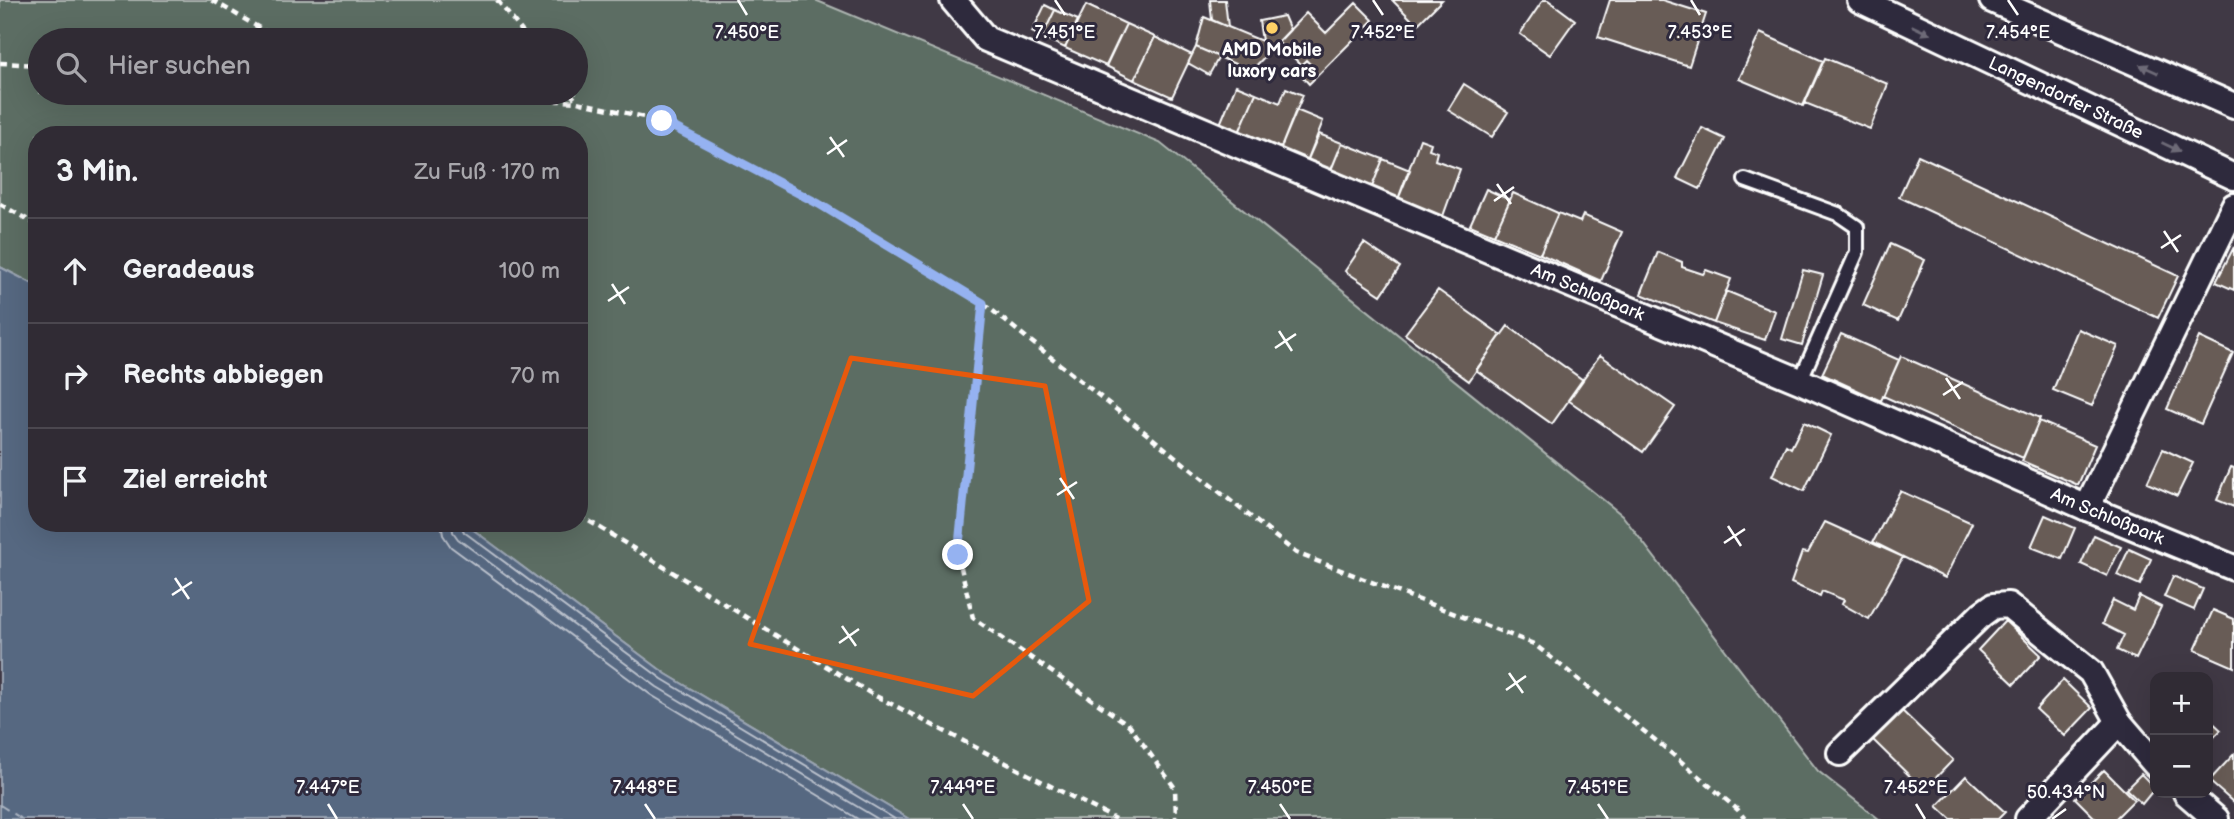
<!DOCTYPE html>
<html lang="de">
<meta charset="utf-8">
<style>
:root{--surface:#302b34;--page:#38333c;--text:#f1f3f6;--muted:#a8a7ac;--line:#4b474f}
body{margin:0;font-family:"Balsamiq Sans",sans-serif;background:var(--page);color:var(--text)}
.controls{position:absolute;right:21px;bottom:21px;display:grid;overflow:hidden;border-radius:14px;box-shadow:0 7px 28px #0002}
.controls button{width:63px;height:63px;display:grid;place-items:center;padding:0;border:0;border-bottom:2px solid var(--line);background:var(--surface);color:var(--text);font:35px sans-serif}
.stop{position:absolute;width:21px;height:21px;margin:-16px;border:5px solid #95b2f1;border-radius:50%;background:#fff}
.stop.end{background:#95b2f1;border-color:#fff;box-shadow:0 2px 7px #0008}
.list{margin:0;padding:0;list-style:none}
h2{display:flex;justify-content:space-between;align-items:center;height:91px;margin:0;padding:0 28px;font-size:30px}
h2 small{font-size:23px;font-weight:400;color:var(--muted)}
.list li{display:grid;grid-template-columns:46px 1fr auto;gap:21px;align-items:center;box-sizing:border-box;height:105px;padding:0 28px;border-top:2px solid var(--line)}
.list b{display:block;font-size:26px;white-space:nowrap}
.list em{font-size:23px;font-style:normal;color:var(--muted)}
.icon{flex:none;width:38px;height:38px;fill:none;stroke:currentColor;stroke-width:2;stroke-linecap:round;stroke-linejoin:round}
.map{position:relative;flex:none;width:2234px;height:819px;overflow:hidden}
.search{position:absolute;background:var(--surface);box-shadow:0 7px 28px #0002;left:28px;top:28px;width:560px;height:77px;display:flex;align-items:center;gap:18px;box-sizing:border-box;padding:0 24px;border-radius:38px;color:var(--muted);font-size:26px}
.panel{position:absolute;background:var(--surface);box-shadow:0 7px 28px #0002;left:28px;top:126px;width:560px;height:406px;border-radius:28px}
.map>svg:first-child{display:block}
</style>
<div class="map">
<svg width="2234" height="819" viewBox="0 0 2234 819">
<rect width="100%" height="100%" fill="#403945"/>
<filter id="ink" filterUnits="userSpaceOnUse"><feTurbulence type="fractalNoise" baseFrequency=".0143" numOctaves="2"/><feDisplacementMap in="SourceGraphic" scale="14" xChannelSelector="R" yChannelSelector="G"/><feConvolveMatrix kernelMatrix="1 2 1 2 8 2 1 2 1" color-interpolation-filters="sRGB"/></filter>
<g filter="url(#ink)">
<path fill="#5c6d64" stroke="#aeb6b2" stroke-width="2" fill-rule="evenodd" d="M0,0h815l345,143 462,372 196,256 61,48h-970l-243,-145 -202,-151h115v-388h-542v151l-37,-19zM40,40h536v53h-536z"/>
<path fill="#566781" stroke="#9aa4b3" stroke-width="2" d="M0,267l37,19v237h427l202,151 243,145h-909z"/>
<g fill="none" stroke-linecap="round" stroke-linejoin="round">
<path stroke="#bbc2cd" stroke-width="2" d="M441,523l2,12 8,12 200,148 207,124
M452,523l1,9 5,7 199,148 221,132
M460,523l4,9 198,147 233,140"/>
<path stroke="#aab3c0" stroke-width="2" stroke-dasharray="9 7" stroke-linecap="butt" d="M0,805l22,14"/>
</g>
<path fill="#685c57" stroke="#fff" stroke-width="2" d="M1210,0h15l3,27 -16,-7z
M1392,0h50l-25,25z
M1543,0h5l27,20 -25,35 -30,-21z
M1610,0h52l44,14 -17,52 -91,-29z
M1356,3l17,17 -64,64 -7,-8 10,-10 -6,-6 -5,5 -23,-23 28,-29 20,20z
M1045,5l10,5 -13,27 -10,-5z
M1086,5l40,19 -20,42 -41,-18z
M1055,10l23,10 -13,28 -23,-11z
M1284,16l6,14 -19,20 -9,-9 -3,-20z
M1204,17l58,24 9,9 -20,21 -55,-24z
M1126,24l29,13 -21,43 -28,-14z
M1760,33l63,28 -20,45 -64,-27z
M1155,37l37,18 -20,42 -38,-17z
M1196,47l23,10 -10,18 -21,-12z
M1825,58l63,26 -18,45 -65,-26z
M1464,84l44,28 -16,25 -44,-27z
M1236,85l20,8 -19,44 -19,-8z
M1286,88l17,7 -25,60 -41,-18 19,-44 24,10z
M1296,110l27,11 -18,45 -27,-11z
M1702,128l23,11 -25,50 -23,-11z
M1319,134l23,9 -13,32 -24,-9z
M1420,139l11,4 -2,6 8,3 -2,8 25,9 -17,47 -46,-14z
M1342,143l41,16 -13,33 -41,-17z
M1918,155l260,121 -20,42 -259,-121z
M1383,159l27,11 -13,32 -27,-10z
M1486,189l24,11 -16,35 -24,-10z
M1513,193l45,20 -18,41 -46,-19z
M1558,213l22,9 3,-7 39,17 -21,49 -61,-27z
M1364,243l36,24 -19,28 -36,-24z
M1890,244l35,16 -27,61 -35,-16z
M2234,247v43l-18,-8z
M1658,252l24,10v5l21,7 3,-4 25,9 -17,44 -73,-29z
M1803,270l20,5 -21,70 -20,-6z
M1438,290l63,45 -32,46 -64,-47z
M1726,291l49,20 -10,29 -51,-17z
M1508,326l75,54 -31,44 -76,-54z
M2078,329l40,17 -26,60 -39,-16z
M1841,334l58,26 -18,41 -59,-27z
M2199,337l34,16 -32,71 -34,-15z
M1600,355l75,52 -32,45 -75,-52z
M1901,356l139,62 -17,40 -140,-62z
M2039,421l56,24 -17,40 -56,-24z
M1804,422l27,13 -27,56 -32,-15 14,-31 5,3z
M2163,449l30,14 -16,33 -30,-13z
M2231,467l3,1v39l-17,-7z
M1900,491l72,32 -27,55 -72,-36z
M2045,515l30,13 -13,31 -31,-12z
M1825,522l78,35 -34,62 -27,-15 2,-4 -22,-9 -2,5 -29,-13 11,-31 6,1z
M2094,535l27,12 -14,29 -26,-12z
M2129,549l22,10 -11,26 -23,-10z
M2173,576l30,13 -9,21 -30,-13z
M2139,596l22,11 -25,52 -19,-9 7,-15 -22,-11 11,-24 20,10z
M2213,610l21,9v48l-39,-17z
M2005,621l36,34 -27,29 -36,-34z
M2063,680l29,28 -27,28 -29,-27z
M1898,707l55,53 -29,30 -55,-54z
M2208,718l13,12 -13,13z
M2234,754v49l-25,-22z
M2104,770l30,30 -19,19h-19l-21,-21z
M2141,774l14,14 -13,16 -16,-15z
M1966,776l39,36 -7,7h-47l-14,-13z"/>
<g fill="none" stroke-linecap="round" stroke-linejoin="round">
<g stroke="#fff" stroke-width="18">
<path id="service" d="M1745,180l93,34 19,13v25l-57,129"/>
</g>
<g stroke="#fff" stroke-width="30">
<g id="minor">
<path id="s1" d="M953,0l33,39 814,342 287,127 147,60"/>
<path id="s2" d="M1860,0l374,177"/>
<path d="M1992,0l242,106"/>
<path d="M2087,508l147,-302"/>
<path d="M1840,753l142,-139 11,-8 15,-1 83,67 28,50 36,42"/>
<path d="M2186,793l30,26"/>
<path d="M2028,819l91,-97"/>
</g>
</g>
<path stroke="#fff" stroke-width="4.5" stroke-dasharray="7 5" stroke-linecap="butt" d="M212,0l68,40
M497,0l32,40
M0,63l40,2
M422,93l155,9 85,19 157,83 164,99 313,250 238,91 130,103 74,63 7,9
M570,93l7,8
M0,204l37,21
M983,304l-25,251 15,63 156,107 46,63 1,31
M579,515l291,178 245,126"/>
<use href="#service" stroke="#2f2a3d" stroke-width="12"/>
<use href="#minor" stroke="#2f2a3d" stroke-width="24"/>
</g>
<defs><path id="oneway-solid" d="M-6-.8H1V-3.2L6.5 0L1 3.2V.8H-6Z" transform="scale(1.75)"/></defs>
<g fill="#6d6a77">
<use href="#oneway-solid" transform="translate(1921 30) rotate(25)"/>
<use href="#oneway-solid" transform="translate(2149 69) rotate(-156)"/>
<use href="#oneway-solid" transform="translate(2171 147) rotate(25)"/>
</g>
</g>
<g fill="none" stroke-linecap="round" stroke-linejoin="round" filter="url(#ink)">
<path stroke="#95b2f1" stroke-width="9" d="M662,121l157,83 164,99 -25,252"/>
</g>
<path fill="none" stroke="#e8590c" stroke-width="5" stroke-linejoin="round" d="M851,358l194,28 44,215 -116,95 -223,-52z"/>
<path fill="none" stroke="#fff" stroke-width="2.5" d="M738,0l9,15M1055,0l10,15M1373,0l10,15M1691,0l9,15M2008,0l10,15M830,137l14,20M827,154l20,-14M1497,184l14,20M1494,201l20,-14M2164,231l14,21M2161,248l20,-13M612,284l13,20M608,301l21,-14M1279,331l13,20M1275,348l21,-14M1946,378l14,21M1943,395l20,-13M1060,478l14,21M1057,495l20,-13M1728,526l13,20M1724,543l21,-14M175,578l14,21M172,595l20,-13M842,626l14,20M839,643l20,-14M1509,673l14,20M1506,690l20,-14M328,804l9,15M645,804l10,15M963,804l10,15M1280,804l10,15M1598,804l10,15M1916,804l9,15M2052,819l14,-10"/>
<circle fill="#ffd166" stroke="#2f2a3d" stroke-width="2.5" cx="1272" cy="28" r="7"/>
<g text-anchor="middle" stroke-width="6" stroke-linejoin="round" paint-order="stroke">
<g font-size="18" font-weight="bold" fill="#fff" stroke="#2f2a3d">
<text x="1272" y="56">AMD Mobile<tspan x="1272" dy="21">luxory cars</tspan></text>
</g>
<g font-size="18" fill="#fff" stroke="#2f2a3d">
<text dy="6" stroke="none"><textPath href="#s2" startOffset="228">Langendorfer Straße</textPath></text>
<text dy="6" stroke="none"><textPath href="#s1" startOffset="704">Am Schloßpark</textPath></text>
<text dy="6" stroke="none"><textPath href="#s1" startOffset="1270">Am Schloßpark</textPath></text>
</g>
</g>
<g font-size="18" text-anchor="middle" fill="#fff" stroke="#2f2a3d" stroke-width="6" stroke-linejoin="round" paint-order="stroke">
<text x="747" y="38">7.450°E</text>
<text x="1065" y="38">7.451°E</text>
<text x="1383" y="38">7.452°E</text>
<text x="1700" y="38">7.453°E</text>
<text x="2018" y="38">7.454°E</text>
<text x="328" y="793">7.447°E</text>
<text x="645" y="793">7.448°E</text>
<text x="963" y="793">7.449°E</text>
<text x="1280" y="793">7.450°E</text>
<text x="1598" y="793">7.451°E</text>
<text x="1916" y="793">7.452°E</text>
<text x="2066" y="798">50.434°N</text>
</g>
</svg>
<div class="controls">
<button>+</button>
<button>−</button>
</div>
<div class="stop" style="left:662px;top:121px"></div>
<div class="stop end" style="left:958px;top:555px"></div>
<div class="search"><svg class="icon" aria-label="search" viewBox="0 0 24 24"><circle cx="10" cy="10" r="6"/><path d="M15 15l6 6"/></svg>Hier suchen</div>
<section class="panel">
<h2>3 Min.<small>Zu Fuß · 170 m</small></h2>
<ul class="list">
<li><svg class="icon" aria-label="ahead" viewBox="0 0 24 24"><path d="M12 20V5M6 11l6-6 6 6"/></svg><div><b>Geradeaus</b></div><em>100 m</em></li>
<li><svg class="icon" aria-label="right" viewBox="0 0 24 24"><path d="M7 20v-9h11M14 6l5 5-5 5"/></svg><div><b>Rechts abbiegen</b></div><em>70 m</em></li>
<li><svg class="icon" aria-label="arrive" viewBox="0 0 24 24"><path d="M6 21V4h12l-3 4 3 4H6"/></svg><div><b>Ziel erreicht</b></div></li>
</ul>
</section>
</div>
